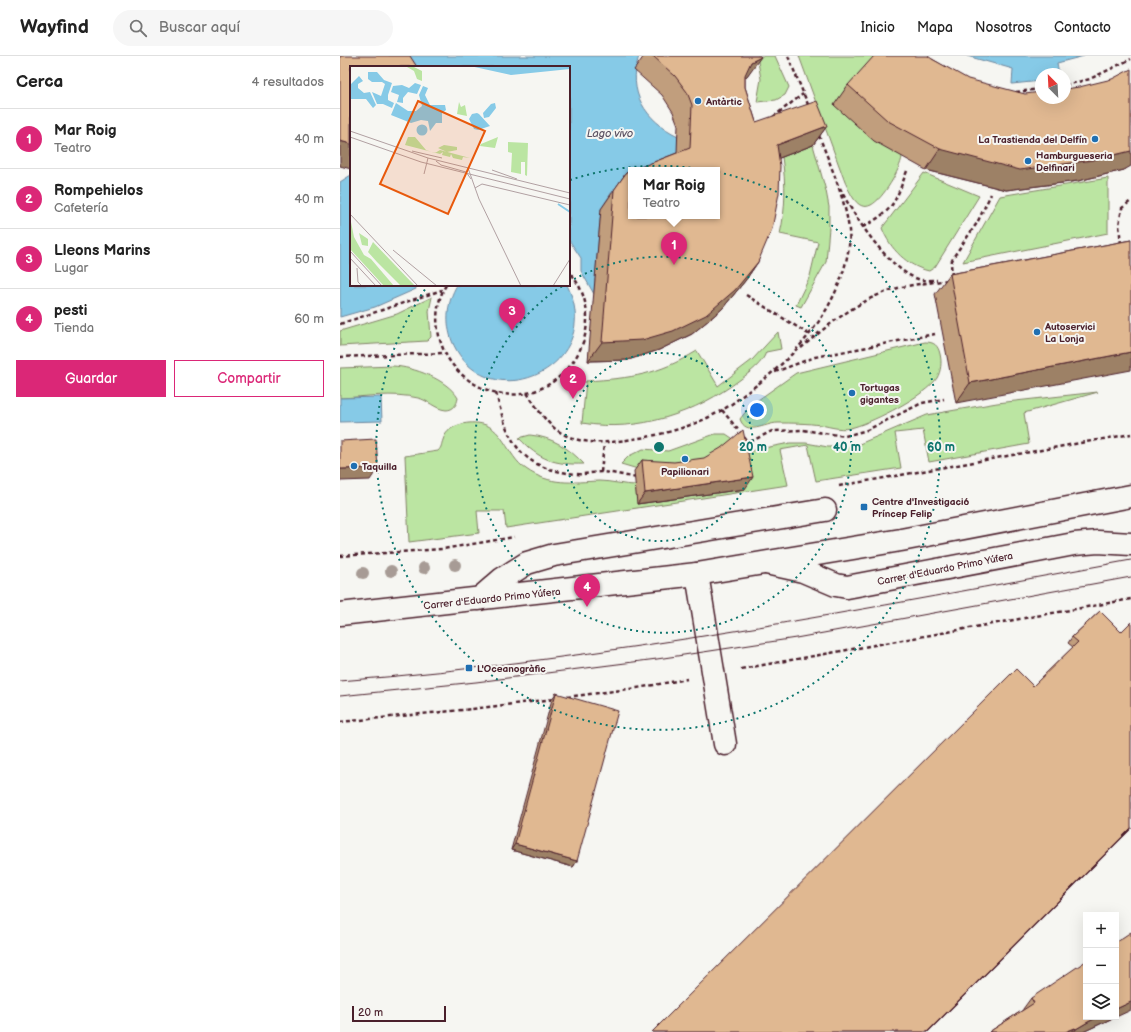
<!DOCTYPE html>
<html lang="es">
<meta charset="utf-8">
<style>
:root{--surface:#fff;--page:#f6f6f6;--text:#222;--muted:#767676;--line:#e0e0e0;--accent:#db2777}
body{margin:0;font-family:"Balsamiq Sans",sans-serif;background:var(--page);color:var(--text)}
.controls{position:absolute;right:12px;bottom:12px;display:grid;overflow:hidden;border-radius:0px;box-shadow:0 4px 16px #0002}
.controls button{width:36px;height:36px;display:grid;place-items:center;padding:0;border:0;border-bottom:1px solid var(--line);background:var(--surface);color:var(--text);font:20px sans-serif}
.compass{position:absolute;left:695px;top:12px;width:36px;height:36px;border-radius:50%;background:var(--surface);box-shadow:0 4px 16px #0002;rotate:336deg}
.scale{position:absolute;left:12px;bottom:10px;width:94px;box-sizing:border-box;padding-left:4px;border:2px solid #4a1f2b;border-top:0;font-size:11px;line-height:14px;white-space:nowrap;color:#4a1f2b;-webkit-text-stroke:3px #f6f6f2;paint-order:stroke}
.you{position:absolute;left:417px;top:354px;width:14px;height:14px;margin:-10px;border:3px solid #fff;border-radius:50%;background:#1a73e8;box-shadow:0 0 0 6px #1a73e833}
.badge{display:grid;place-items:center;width:26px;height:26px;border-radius:50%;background:var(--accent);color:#fff;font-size:13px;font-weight:700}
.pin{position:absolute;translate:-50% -33px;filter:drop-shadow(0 1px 2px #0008)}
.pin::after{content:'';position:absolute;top:21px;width:14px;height:12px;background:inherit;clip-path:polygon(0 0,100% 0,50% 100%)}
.popup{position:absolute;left:288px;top:111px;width:92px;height:52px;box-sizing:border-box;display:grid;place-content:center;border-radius:0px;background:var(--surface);filter:drop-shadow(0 1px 3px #0005);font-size:13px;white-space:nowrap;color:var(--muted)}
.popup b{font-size:15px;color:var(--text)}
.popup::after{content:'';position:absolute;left:50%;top:100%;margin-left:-8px;border:8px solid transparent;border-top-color:var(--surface)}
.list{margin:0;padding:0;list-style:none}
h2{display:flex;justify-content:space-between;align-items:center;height:52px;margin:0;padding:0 16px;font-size:17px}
h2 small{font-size:13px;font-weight:400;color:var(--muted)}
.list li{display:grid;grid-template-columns:26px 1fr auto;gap:12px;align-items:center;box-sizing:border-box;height:60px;padding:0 16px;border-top:1px solid var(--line)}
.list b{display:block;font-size:15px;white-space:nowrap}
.list p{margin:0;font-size:13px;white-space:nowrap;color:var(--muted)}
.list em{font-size:13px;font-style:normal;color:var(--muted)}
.actions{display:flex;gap:8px;padding:12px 16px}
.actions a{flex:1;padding:9px 0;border:1px solid var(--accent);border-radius:0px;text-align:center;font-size:14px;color:var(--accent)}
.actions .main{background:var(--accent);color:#fff}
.icon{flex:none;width:22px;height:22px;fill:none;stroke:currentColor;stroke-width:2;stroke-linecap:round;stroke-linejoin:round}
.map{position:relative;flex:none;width:791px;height:976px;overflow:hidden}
header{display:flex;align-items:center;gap:24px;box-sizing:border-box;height:56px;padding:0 20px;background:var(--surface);border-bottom:1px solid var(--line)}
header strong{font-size:19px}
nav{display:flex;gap:22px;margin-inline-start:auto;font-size:14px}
.search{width:280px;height:36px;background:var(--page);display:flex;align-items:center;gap:10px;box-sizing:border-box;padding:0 14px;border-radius:22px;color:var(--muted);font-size:15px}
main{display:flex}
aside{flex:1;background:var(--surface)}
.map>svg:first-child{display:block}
</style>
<header>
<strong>Wayfind</strong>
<div class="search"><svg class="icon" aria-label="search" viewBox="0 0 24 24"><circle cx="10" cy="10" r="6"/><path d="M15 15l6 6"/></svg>Buscar aquí</div>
<nav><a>Inicio</a><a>Mapa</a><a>Nosotros</a><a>Contacto</a></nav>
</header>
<main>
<aside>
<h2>Cerca<small>4 resultados</small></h2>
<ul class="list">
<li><span class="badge">1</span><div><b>Mar Roig</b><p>Teatro</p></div><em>40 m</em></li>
<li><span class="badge">2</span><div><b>Rompehielos</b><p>Cafetería</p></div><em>40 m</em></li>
<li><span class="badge">3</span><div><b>Lleons Marins</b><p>Lugar</p></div><em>50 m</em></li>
<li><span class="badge">4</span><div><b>pesti</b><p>Tienda</p></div><em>60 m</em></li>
</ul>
<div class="actions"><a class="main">Guardar</a><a>Compartir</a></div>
</aside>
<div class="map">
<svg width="791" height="976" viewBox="0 0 791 976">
<rect width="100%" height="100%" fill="#f6f6f2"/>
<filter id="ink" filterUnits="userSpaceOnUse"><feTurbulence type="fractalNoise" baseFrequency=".025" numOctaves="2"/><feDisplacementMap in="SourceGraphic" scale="8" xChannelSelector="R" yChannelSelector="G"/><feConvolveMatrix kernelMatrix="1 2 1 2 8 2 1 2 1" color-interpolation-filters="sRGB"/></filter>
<g filter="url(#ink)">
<path fill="#bbe5a2" stroke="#828266" d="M417,0h18l14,31 -4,8 -9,5 -19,2 4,-23z
M459,0h79c6,26 12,52 19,77 1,7 6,17 5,24 -2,13 -19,42 -31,48 -14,7 -21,-13 -26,-23z
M473,89l13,46 3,16v21l-3,34 -25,45 -5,-2 14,-29 8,-34 -38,-8c6,-26 6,-50 2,-77z
M584,117l55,23 -44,71 -6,4c-22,-5 -39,-22 -47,-43z
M768,122v55l-145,29 37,-66z
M92,241l-3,14 2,26 -4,4 -87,5v-15l57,-17z
M438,276l3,17 -15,3c-3,11 -16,20 -25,27 -45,34 -102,54 -159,44l4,-42c47,-3 71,-6 111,-30l21,35 34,-26z
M585,286c9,0 13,3 15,12 2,8 1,17 -3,24 -12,18 -62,43 -83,49 -11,4 -23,0 -33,-2 -14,-2 -29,-2 -43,-2 -13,0 -32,14 -38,-4l11,-14 45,-32z
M53,310c20,1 54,13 65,32 -1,6 -4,12 -12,12 -11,-1 -18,-10 -28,-12 -25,-6 -53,-1 -78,0v-30z
M758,336l-74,21 5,31 -100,18 -6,-32 -28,3 6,35 -85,13 -8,-36 -28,5 8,35 -282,43 -2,-17h-27l2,22 -70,9 -4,-86 33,-5c4,-4 3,-6 5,-11 4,-14 20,-18 34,-17 27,2 29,33 49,46 24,17 46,13 73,12 12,0 25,4 36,4 10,-1 21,-5 30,-7 25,-6 49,-12 74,-18l15,-10 36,-7h16l22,4h17l12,-2 70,-30 23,-4 47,-8z
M375,378h11l9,6 -22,19 -65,13 -27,-8 8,-8 14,-7 25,2z
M190,379c22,2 39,13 54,29 -29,1 -45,-4 -65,-26z"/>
<path fill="#86cae7" stroke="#6e869c" d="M49,0h250c-12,36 6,64 39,80l2,30 -10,4h-39v15l-19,7 -11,17 -7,85 -13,-23v-13l-12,-18v-173h-176z
M627,0h117l-27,7 2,11h-18v7l-29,3 1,-15z
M11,119v110h64l1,4 -41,18 -35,10v-135z
M117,229h110c41,82 -81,137 -115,56 -7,-19 -5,-39 5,-56z
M41,341l1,24 -42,1v-24z"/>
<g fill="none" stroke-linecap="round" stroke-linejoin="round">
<g stroke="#4a1f2b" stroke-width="25">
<path id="minor" d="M426,507l37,8 33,14 11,2 227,-43 24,-2 33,2
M357,518l28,170
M139,543l23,-20 25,-16 27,-8 271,-45"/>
</g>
<g stroke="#4a1f2b" stroke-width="25">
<path id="major" d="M0,558l357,-40 204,-34 230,-44"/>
</g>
<path stroke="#4a1f2b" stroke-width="2.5" stroke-dasharray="4 3" stroke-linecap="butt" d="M448,0l21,51
M725,29l25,-6 41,-20
M676,36l25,-3
M433,61l30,-23
M500,132c12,26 49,82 78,91 5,2 13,1 19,1
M523,171c32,-18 31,-23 44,-56
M781,188l-2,-19 3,-17 9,-7
M612,220l-1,-13 3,-7 23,-33 14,-29
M106,229c-11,18 -11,42 -4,61 6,16 17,28 31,37 72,44 150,-47 96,-112
M406,239l64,40
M0,268l102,-34
M461,292c28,-24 60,-50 97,-60 16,-4 33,-5 49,-8
M0,301l105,-4
M435,316l40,-15 120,-23
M156,337c12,49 24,76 80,81 8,1 16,-2 25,-2 11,0 24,4 36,6
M187,337c10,14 18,30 33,39 22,14 48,11 73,7 30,-4 62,-13 89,-29 8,-4 16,-11 24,-17 50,-36 94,-84 103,-147 4,-31 -20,-84 -31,-113
M382,354l26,32
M404,389l28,-14 31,-1 42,6 22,-6 55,-27 22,-4
M261,416l3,-28
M499,430l292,-52
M0,500l103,-7 71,-12
M401,613l390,-70
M227,641l70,-9 50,-9
M0,666l132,-13 82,-10"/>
<use href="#minor" stroke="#f6f6f2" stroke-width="22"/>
<use href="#major" stroke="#f6f6f2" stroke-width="22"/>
<path stroke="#4a1f2b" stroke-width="1" d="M0,625c266,-21 529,-73 791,-121
M0,640l136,-14 181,-23 139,-21 335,-61"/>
</g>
<g fill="#a79b95">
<circle cx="115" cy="509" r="6"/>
<circle cx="84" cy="512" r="6"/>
<circle cx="51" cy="515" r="6"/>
<circle cx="23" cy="517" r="6"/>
</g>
<path fill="#c19e7d" stroke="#4a1f2b" d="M304,0h116l-13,20 -2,1v10l11,35 71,4 -14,19 -34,13 -21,104 -13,19 -23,28 -30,25 -33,16 -31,10 -40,1 13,-152 25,-36 51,-20 1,-28 -5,-13 -11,-17 -28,-25z
M592,3l192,111 -46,11 -72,9 -80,-20 -52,-29 -40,-36 14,-20z
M791,184l-175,163 -21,-109 15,-20z
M302,404l103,29 -108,15 -3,-33z
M760,555l31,218 -203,203h-276l381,-346 40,-39 -5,-4 4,-6z
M216,637l21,168 -4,6 -62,-17 41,-151z
M691,942l84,19 -32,15h-94l34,-22v-1z"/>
<path fill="#9d8166" stroke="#4a1f2b" d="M421,1l-14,19 -10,6 14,-20z
M487,70l-14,19 -49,19 13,-19z
M0,85l11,3v25l-11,-3z
M600,93l191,2v15l-7,4 -46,11 -72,9 -80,-20z
M418,206l-13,19 -23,28 -30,25 -33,16 -31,10 -40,1 14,-19z
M791,296v18l-175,33 14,-20z
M38,412l-8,12 -30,1v-12z
M413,421l-8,12 -108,15 8,-11z
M791,772v1l-203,203h-1z
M175,788l62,17 -4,6 -62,-17z
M791,946v8l-15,7v-8z
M758,961h17l-32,15h-9l2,-3 12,-7z
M735,972l-3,4h-7z"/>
<path fill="#e0b891" stroke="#4a1f2b" d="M0,0h70l7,11h-66v77l-11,-3z
M313,0h107l1,1 -10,5 -6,13v12l11,35 61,-21 10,25 -50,19 3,21 -1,27 -7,36 -14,33 -23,28 -29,25 -33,16 -31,9 -40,2 12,-152 12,-17 5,-2v45h86v-46h-84l57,-22 2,-43 -5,-13 -12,-16z
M534,0h54l4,3 36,20 57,15 16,-2v6h24v-9l14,-2 33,-8 19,-10v82l-38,9 -73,10 -80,-21 -52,-28 -40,-36z
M791,184v112l-161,31 -20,-109z
M403,374l10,47 -108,16 -3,-33 32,2 30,-4 17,-10z
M36,383l2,29 -38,1v-28z
M760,555l21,21 10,-10v206l-204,204h-275l364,-363 17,17 45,-44 -6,-5z
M216,637l62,18 -41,150 -62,-17z
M791,876v70l-15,7v-67z
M746,905v56h12l-10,5 -12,7 -1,-1 -10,4h-76l45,-29 -3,-5z"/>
</g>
<g fill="none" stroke="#0f766e" stroke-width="2" stroke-dasharray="2 4">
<circle cx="319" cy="391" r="94"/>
<path d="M229 226A188 188 0 1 1 224 229"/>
<path d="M230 124A282 282 0 1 1 88 229"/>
</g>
<g fill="#1f6fb2" stroke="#f6f6f2" stroke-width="1.5">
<circle cx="358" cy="45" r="4"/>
<circle cx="755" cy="83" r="4"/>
<circle cx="688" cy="105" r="4"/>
<circle cx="697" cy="276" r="4"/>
<circle cx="512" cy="337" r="4"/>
<circle cx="345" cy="403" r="4"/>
<circle cx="14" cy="410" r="4"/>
<rect x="520" y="447" width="8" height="8" rx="2"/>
<rect x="125" y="608" width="8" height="8" rx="2"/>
</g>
<g text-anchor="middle" stroke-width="4" stroke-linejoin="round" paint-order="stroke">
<g font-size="10" font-weight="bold" fill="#4a1f2b" stroke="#f6f6f2" text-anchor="start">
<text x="366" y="49">Antàrtic</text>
<text x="747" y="87" text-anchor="end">La Trastienda del Delfín</text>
<text x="696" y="103">Hamburgueseria<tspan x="696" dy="12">Delfinari</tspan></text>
<text x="705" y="274">Autoservici<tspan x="705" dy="12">La Lonja</tspan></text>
<text x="520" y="335">Tortugas<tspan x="520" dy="12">gigantes</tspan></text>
<text x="22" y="414">Taquilla</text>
<text x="345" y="419" text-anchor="middle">Papilionari</text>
<text x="532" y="449">Centre d'Investigació<tspan x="532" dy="12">Príncep Felip</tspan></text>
<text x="137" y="616">L'Oceanogràfic</text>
</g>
<g font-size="10" fill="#4a1f2b" stroke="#f6f6f2">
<text transform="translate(605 512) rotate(-11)" y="4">Carrer d'Eduardo Primo Yúfera</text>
<text transform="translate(152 542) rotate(-6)" y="4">Carrer d'Eduardo Primo Yúfera</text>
</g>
<g font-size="11" font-style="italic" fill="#5c5263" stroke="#f6f6f2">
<text x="270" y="81">Lago vivo</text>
</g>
</g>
<g transform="translate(10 10)">
<rect width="220" height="220" fill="#f6f6f2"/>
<path d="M62,0l10,5v10l-5,-2 -3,-8 -7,-4zM109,36l2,5 4,-2 2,11 -10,-2zM58,71h7l11,13 9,3 5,-3 30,8 -7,-1 -1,3 -9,-2 -2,-4 -1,3 -8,-2 1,-3 -3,2 -35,-9zM148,71l-3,11 -15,-2 1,-2zM158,76l20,1 -1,33 -2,-1v-13h-4v12l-10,-2 1,-19 -4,-1zM94,79l13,2v3l-10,2 -9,-4zM0,151l4,20 10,18 7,4 23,27h-10l-34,-37zM9,167l9,6v7l-6,-1zM23,176l42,44h-14l-24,-24 -9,-10z" fill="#bbe5a2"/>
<path d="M120,0h100v3l-59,6zM18,6h9l7,8 8,3 -4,12v5l6,3 -2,5 -9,-4h-6l-5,-12 9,4 4,-12 -3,-2h-10l-4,-3zM9,10l4,5 -5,3v4l6,5 6,-1 6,13 -3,3 -7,-9h-15l-1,-14zM65,17l6,2 -4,9 -9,-2 -5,6v5l-6,-1 2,-7 -8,-3 2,-6 9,-1 7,3zM73,20l5,2 -3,7 5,10h15l1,5 -4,3v10h-6l-6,8 -2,-10 -7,-1 -10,3 -20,-8 5,-12 12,8h8l6,-5 -3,-11zM145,37l1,5 -7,9 -5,1 -1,-5 8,-9zM127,47l2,1 11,12 -12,4 -4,-1 -5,-10 3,-5zM66.5 64a5.5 5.5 0 1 1 11 0a5.5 5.5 0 1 1-11 0Z" fill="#86cae7"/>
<path fill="none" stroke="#86cae7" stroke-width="2" d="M208,138l12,8"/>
<path fill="none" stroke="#b1a0a2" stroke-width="1" d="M0,65l78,27 142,35M0,71l71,25 149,37M62,85l30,7M86,95l5,4 25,7 5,7M118,102l11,31 42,87M142,104l25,9M74,108l4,-16M125,122l7,-4 88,21M0,148l68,72M43,184l44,36M0,185l32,35M0,192l26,28M7,202l1,14 4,4M203,220l17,-27"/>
<path fill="#e8590c" fill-opacity="0.15" stroke="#e8590c" stroke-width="2" d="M68,35l67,30 -37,83 -68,-30z"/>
<rect width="220" height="220" fill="none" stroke="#4a1f2b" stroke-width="2"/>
</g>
<circle cx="319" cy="391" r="6" fill="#0f766e" stroke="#f6f6f2" stroke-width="2"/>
<g font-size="12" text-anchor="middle" font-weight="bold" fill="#0f766e" stroke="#f6f6f2" stroke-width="4" stroke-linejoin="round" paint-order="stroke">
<text x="413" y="395">20 m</text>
<text x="507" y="395">40 m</text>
<text x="601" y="395">60 m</text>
</g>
</svg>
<div class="controls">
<button>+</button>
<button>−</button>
<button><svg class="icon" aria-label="layers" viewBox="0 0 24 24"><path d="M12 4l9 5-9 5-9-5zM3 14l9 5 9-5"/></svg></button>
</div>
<svg class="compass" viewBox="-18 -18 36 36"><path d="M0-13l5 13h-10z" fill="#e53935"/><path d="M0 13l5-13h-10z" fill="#767676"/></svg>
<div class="scale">20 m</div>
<div class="you"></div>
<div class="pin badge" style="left:334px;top:209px">1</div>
<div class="popup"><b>Mar Roig</b>Teatro</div>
<div class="pin badge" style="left:233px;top:343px">2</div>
<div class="pin badge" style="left:172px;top:275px">3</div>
<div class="pin badge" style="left:247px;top:551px">4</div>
</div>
</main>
